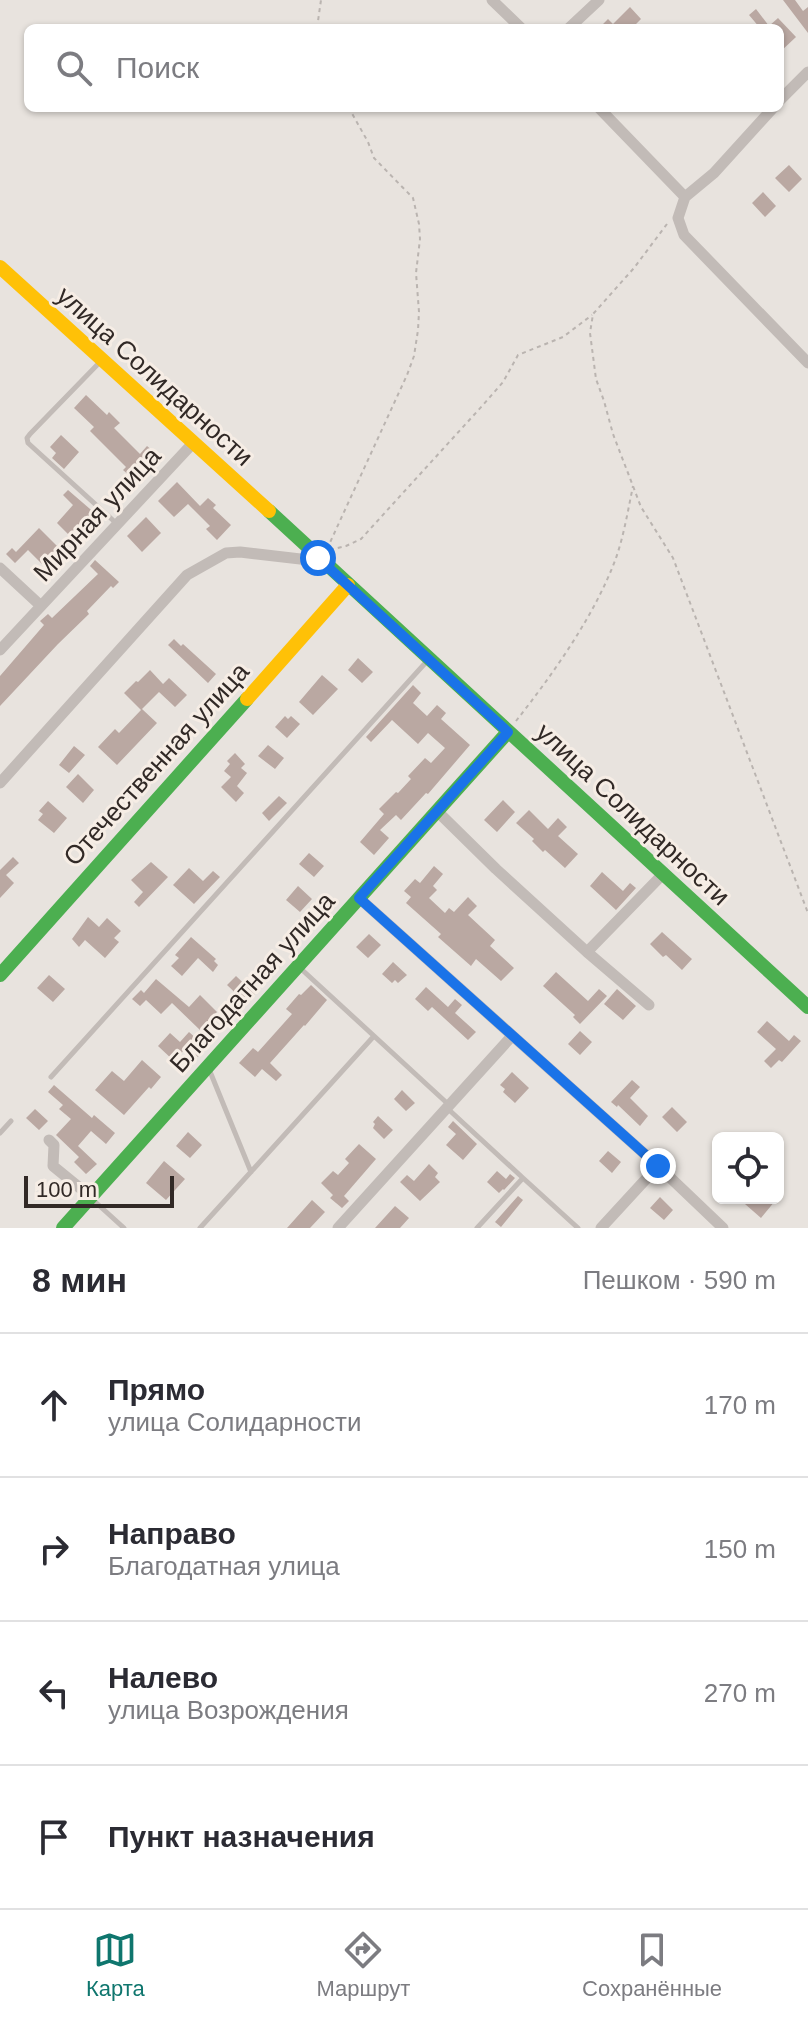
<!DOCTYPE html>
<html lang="ru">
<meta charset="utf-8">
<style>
:root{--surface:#fff;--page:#f7f7f7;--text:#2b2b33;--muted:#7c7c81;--line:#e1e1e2;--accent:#0f766e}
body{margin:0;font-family:Arial,sans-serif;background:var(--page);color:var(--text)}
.controls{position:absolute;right:24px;bottom:24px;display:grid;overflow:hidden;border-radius:12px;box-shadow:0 2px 6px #0004}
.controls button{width:72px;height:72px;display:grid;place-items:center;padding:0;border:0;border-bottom:2px solid var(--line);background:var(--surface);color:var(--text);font:40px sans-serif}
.scale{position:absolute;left:24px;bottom:20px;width:150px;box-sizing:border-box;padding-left:8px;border:4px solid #312926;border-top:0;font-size:22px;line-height:28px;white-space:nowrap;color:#312926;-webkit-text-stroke:6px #f6ede5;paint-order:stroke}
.stop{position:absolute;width:24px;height:24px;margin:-18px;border:6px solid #1a73e8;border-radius:50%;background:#fff}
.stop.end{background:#1a73e8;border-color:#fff;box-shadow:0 2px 8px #0008}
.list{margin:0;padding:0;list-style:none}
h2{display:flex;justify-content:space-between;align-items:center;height:104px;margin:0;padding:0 32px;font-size:34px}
h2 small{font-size:26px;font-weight:400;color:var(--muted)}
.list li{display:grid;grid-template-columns:52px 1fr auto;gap:24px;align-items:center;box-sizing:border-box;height:144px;padding:0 32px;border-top:2px solid var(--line)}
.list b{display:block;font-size:30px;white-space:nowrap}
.list p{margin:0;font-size:26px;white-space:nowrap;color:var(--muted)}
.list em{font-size:26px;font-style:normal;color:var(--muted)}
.icon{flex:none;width:44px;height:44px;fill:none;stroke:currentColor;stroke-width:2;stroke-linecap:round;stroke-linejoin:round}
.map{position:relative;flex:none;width:808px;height:1228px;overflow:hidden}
.search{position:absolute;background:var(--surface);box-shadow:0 2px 6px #0004;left:24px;right:24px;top:24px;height:88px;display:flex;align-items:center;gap:20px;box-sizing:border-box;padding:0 28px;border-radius:12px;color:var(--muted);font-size:30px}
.sheet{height:680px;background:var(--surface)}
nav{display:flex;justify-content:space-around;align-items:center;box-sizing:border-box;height:112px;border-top:2px solid var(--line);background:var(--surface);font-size:22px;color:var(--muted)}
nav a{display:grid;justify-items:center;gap:4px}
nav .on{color:var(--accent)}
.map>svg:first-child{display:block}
</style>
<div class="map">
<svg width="808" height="1228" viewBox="0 0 808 1228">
<rect width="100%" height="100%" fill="#e8e3de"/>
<path fill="#baa8a2" d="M783,0h12l8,11 5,-4v26z
M630,7l11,12 -9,9h-33l9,-9 5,5z
M756,9l13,17 9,-8 18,19 -16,15v-24h-20l-11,-13z
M789,165l13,14 -13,13 -14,-14z
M763,192l13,14 -11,11 -13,-14z
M86,395l21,20 2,-3 11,11 -6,5 26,26 7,-8 7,6 -23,25 -8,-7 3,-3 -36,-36 4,-4 -20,-19z
M61,435l18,17 -15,17 -12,-11 4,-5 -6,-6z
M177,482l23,24 8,-8 8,7 -3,3 18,17 -14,15 -11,-11 4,-3 -22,-22 -14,13 -16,-16z
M68,490l29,25 -5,5 -5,-4 -18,19 -12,-12 16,-18 -10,-10z
M146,517l15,16 -19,19 -15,-16z
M39,528l19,19 -16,17 -14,-14 -13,13 -9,-9 6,-6 4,4z
M95,560l24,22 -6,6 -2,-2 -24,25 2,3 -31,30 -58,62v-30l44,-51 -4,-4 8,-7 4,4 46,-44 -8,-8z
M174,639l7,7 2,-2 33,30 -8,9 -40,-38z
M358,658l15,14 -11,11 -14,-13z
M150,670l13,14 6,-6 18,17 -12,12 -16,-15 -17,17 15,14 -40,42 -19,-18 17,-18 4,4 22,-23 -17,-17 12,-12 2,1z
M322,675l16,14 -25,26 -14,-13z
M413,685l8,8 -8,10 14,13 10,-11 9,8 -5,6 29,26 -42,49 -2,-1 -25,27 -5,-5 -16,15 9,8 -15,17 -14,-13 24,-28 -5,-5 17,-17 2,1 13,-14 -3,-3 17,-18 6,5 14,-15 -17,-15 -10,11 -26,-24 -21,22 -5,-5z
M285,716l3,3 3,-3 9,8 -13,14 -12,-11z
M268,745l16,13 -9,11 -17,-13z
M74,746l11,9 -16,18 -10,-8z
M235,753l10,11 -4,4 6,5 -10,13 7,7 -8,9 -15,-15 10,-10 -7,-6 6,-7 -3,-3z
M78,774l16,16 -11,13 -17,-16z
M279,796l8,7 -18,18 -7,-8z
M503,800l12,12 -18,20 -13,-12z
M48,801l19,17 -13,15 -16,-13 5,-6 -4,-3z
M529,810l19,19 10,-11 9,9 -9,9 20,18 -13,14 -20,-18 -2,2 -11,-11 2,-2 -18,-16z
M309,853l15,13 -10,11 -15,-13z
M13,857l6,6 -13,12 8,8 -14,15v-28z
M151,862l17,15 -29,30 -5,-5 9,-10 -12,-12z
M434,866l9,8 -10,12 4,4 -8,8 16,15 4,-5 5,4 14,-15 9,9 -9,9 27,25 -5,6 24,22 -13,13 -25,-22 -5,7 -33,-29 3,-3 -35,-31 5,-6 -7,-6 11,-12 5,4z
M189,868l14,13 10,-10 7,6 -26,27 -21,-19z
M602,872l21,19 7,-8 6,5 -20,22 -26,-24z
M298,886l14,13 -12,13 -14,-12z
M88,917l11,10 8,-9 14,13 -7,7 5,4 -14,16 -20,-18 -6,7 -7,-8z
M662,932l30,27 -10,11 -16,-15 -3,2 -13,-13z
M369,934l12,11 -13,13 -12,-11z
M191,937l25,22 -2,2 4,4 -5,7 -15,-14 -16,18 -11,-10 8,-8 -4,-3z
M393,962l14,13 -9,8 -3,-3 -3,3 -10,-9z
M556,972l32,29 11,-12 8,7 -27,28 -7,-7 2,-2 -32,-29z
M49,975l16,14 -12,13 -16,-14z
M236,976l19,18 -9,9 -19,-18z
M156,979l33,28 11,-12 17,17 -17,18 -28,-27 -11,11 -15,-14 -6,6 -8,-7 9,-9 3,3z
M311,985l16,15 -22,26 -1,-1 -34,38 12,12 -6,6 -14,-12 -7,8 -16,-14 14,-15 5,4 34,-38 -6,-5 13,-15 2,1z
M426,987l22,20 7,-8 7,6 -7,8 21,19 -8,8 -36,-33 -4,4 -13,-12z
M617,989l19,17 -13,14 -19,-16z
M767,1021l22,20 5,-6 7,6 -19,21 -3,-2 -8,8 -7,-7 12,-12 -19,-17z
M580,1031l12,11 -12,13 -12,-11z
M189,1032l17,15 -8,10 -11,-10 -13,14 -16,-15 12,-13 10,9z
M142,1060l19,17 -10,12 -2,-2 -25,28 -29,-25 17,-19 12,10z
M512,1072l17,16 -14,15 -12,-11 2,-3 -5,-4z
M632,1080l8,7 -10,11 18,18 -8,10 -22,-21 -1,2 -6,-5z
M54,1085l38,33 2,-3 21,18 -9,11 -15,-13 -13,15 19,18 -11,10 -12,-12 5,-5 -23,-22 15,-16 -12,-10 4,-4 -15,-13z
M402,1090l13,13 -9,8 -12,-12z
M672,1107l15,15 -10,10 -15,-15z
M35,1109l13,12 -9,9 -13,-12z
M378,1116l15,14 -9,9 -11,-11 2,-4 -2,-2z
M453,1121l24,23 -14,16 -17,-15 10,-11 -8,-7z
M188,1132l14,13 -12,13 -14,-12z
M359,1144l17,15 -32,37 5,5 -7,7 -12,-10 3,-3 -12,-12 12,-12 5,4 11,-12 -4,-4z
M608,1151l13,11 -9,11 -13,-12z
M164,1161l21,18 -19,21 -20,-17z
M429,1164l9,9 -3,4 5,5 -20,19 -20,-19 7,-7 7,6z
M497,1171l9,8 4,-5 5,4 -11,12 -1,-1 -4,4 -12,-11z
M518,1196l5,4 -22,27 -6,-5z
M660,1197l13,13 -9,10 -14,-12z
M750,1198h21l4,3 -14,17 -16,-14z
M312,1200l13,12 -15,16h-23z
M395,1206l14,12 -9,10h-25z"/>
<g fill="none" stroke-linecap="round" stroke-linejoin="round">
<path stroke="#bab4b0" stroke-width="2" stroke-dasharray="4 4" stroke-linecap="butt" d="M317,28l4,-28
M667,224l-33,44 -41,46 -3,19 6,46 8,22 9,33 28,73 32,51 135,355
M327,549l80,-174 7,-19 4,-26 1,-18 -3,-39 4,-34 -1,-15 -6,-26 -39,-40 -6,-16 -19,-34
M330,550l16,-4 15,-7 122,-134 20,-23 15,-27 45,-18 29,-22
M516,721c37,-47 79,-106 100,-163 8,-23 12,-48 17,-72"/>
<path stroke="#c2bbb7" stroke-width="5" d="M100,362l-70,72 -3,4 1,5 88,80
M299,967l149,137
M209,1069l42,103
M51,1077l377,-417
M447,1108l76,70
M0,1133l11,-12
M92,1199l32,29
M200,1228l174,-192
M477,1228l46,-50 55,50"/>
<path stroke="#c2bbb7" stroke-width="11" d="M492,0l29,28
M569,28l30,-28
M780,100l28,-28
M599,108l86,89
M773,108l-59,65 -29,24 -7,21 6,17 124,128
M0,568l41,38
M0,650l194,-208
M0,783l187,-208 39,-22 14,-1 69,8 9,-2
M437,811l59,58 91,83 76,-78
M359,898l299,268 65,62
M587,952l62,53
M49,1140l5,5 -1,21 38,31
M338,1228l174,-192
M601,1228l57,-62"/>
<path stroke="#4caf50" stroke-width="14" d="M269,511l539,496
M0,975l247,-276
M63,1228l445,-496"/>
<path stroke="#ffc107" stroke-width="14" d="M0,267l269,244
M247,699l101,-114"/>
</g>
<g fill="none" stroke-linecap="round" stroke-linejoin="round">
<path stroke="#1a73e8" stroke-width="10" d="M318,558l190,174 -149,166 299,268"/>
</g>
<g text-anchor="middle" stroke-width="6" stroke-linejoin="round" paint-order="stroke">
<g font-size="26" fill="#312926" stroke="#f6ede5">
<text transform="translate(155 376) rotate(42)" y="9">улица Солидарности</text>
<text transform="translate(97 514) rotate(-47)" y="9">Мирная улица</text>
<text transform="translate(156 764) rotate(-48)" y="9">Отечественная улица</text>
<text transform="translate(633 814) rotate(43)" y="9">улица Солидарности</text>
<text transform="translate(252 982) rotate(-48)" y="9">Благодатная улица</text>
</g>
</g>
</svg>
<div class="controls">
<button><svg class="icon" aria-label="locate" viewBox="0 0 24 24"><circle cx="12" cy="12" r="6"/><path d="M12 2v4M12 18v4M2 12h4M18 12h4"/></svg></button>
</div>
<div class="scale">100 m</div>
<div class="stop" style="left:318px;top:558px"></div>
<div class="stop end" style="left:658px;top:1166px"></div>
<div class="search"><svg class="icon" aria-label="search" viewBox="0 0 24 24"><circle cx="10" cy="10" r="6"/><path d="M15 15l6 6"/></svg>Поиск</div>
</div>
<section class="sheet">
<h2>8 мин<small>Пешком · 590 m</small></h2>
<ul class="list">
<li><svg class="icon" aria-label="ahead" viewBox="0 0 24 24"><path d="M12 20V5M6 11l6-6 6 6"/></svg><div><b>Прямо</b><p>улица Солидарности</p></div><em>170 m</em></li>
<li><svg class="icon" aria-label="right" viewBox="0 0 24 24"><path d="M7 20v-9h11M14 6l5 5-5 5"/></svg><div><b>Направо</b><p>Благодатная улица</p></div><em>150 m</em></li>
<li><svg class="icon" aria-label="left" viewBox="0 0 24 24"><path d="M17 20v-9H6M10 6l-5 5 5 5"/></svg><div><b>Налево</b><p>улица Возрождения</p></div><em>270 m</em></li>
<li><svg class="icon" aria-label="arrive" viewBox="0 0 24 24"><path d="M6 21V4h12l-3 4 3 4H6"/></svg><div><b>Пункт назначения</b></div></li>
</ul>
</section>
<nav>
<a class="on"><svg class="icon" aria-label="map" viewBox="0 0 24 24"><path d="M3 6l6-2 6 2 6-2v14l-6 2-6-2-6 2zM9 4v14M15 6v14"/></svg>Карта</a>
<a><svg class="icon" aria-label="directions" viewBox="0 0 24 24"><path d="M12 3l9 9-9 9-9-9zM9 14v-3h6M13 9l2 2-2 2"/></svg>Маршрут</a>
<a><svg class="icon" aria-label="saved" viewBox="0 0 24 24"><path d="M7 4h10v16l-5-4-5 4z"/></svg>Сохранённые</a>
</nav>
